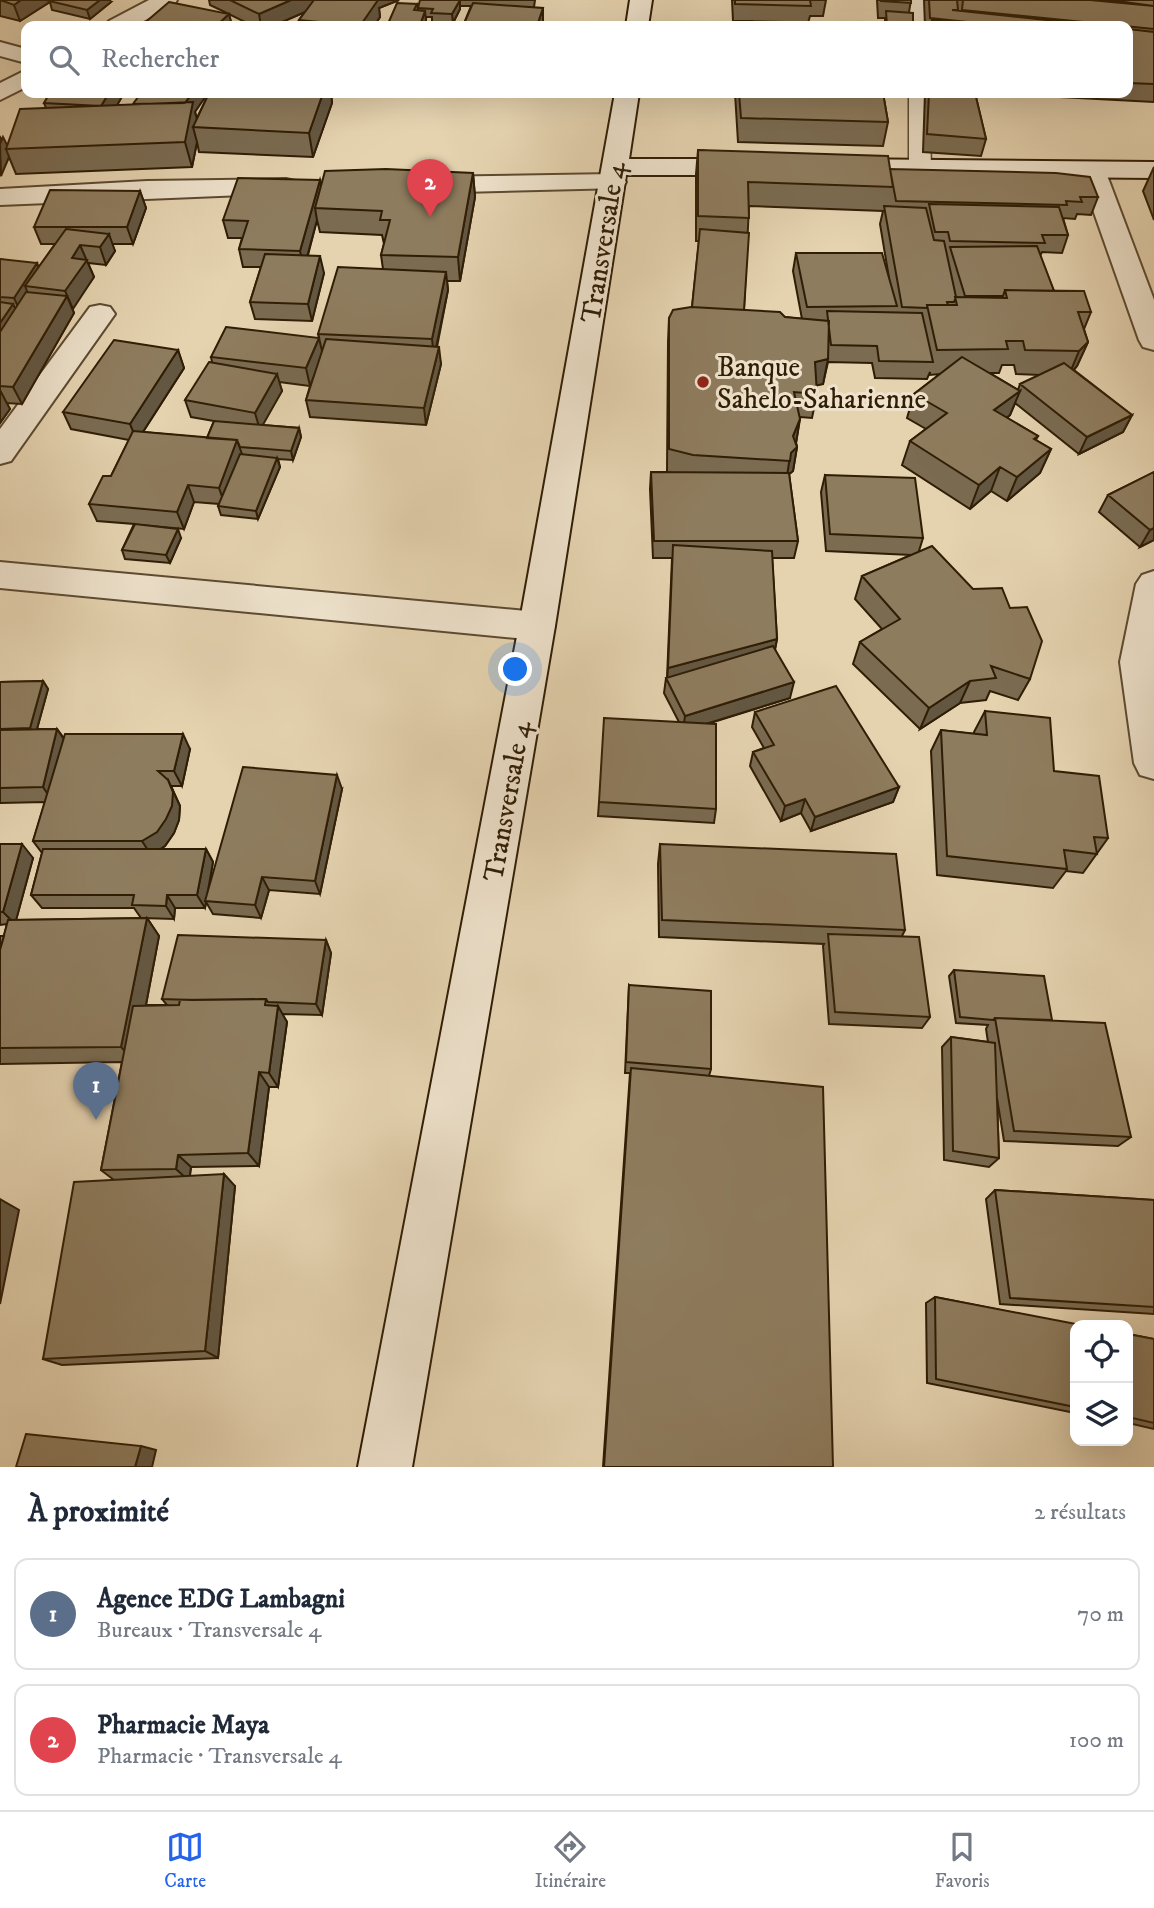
<!DOCTYPE html>
<html lang="fr">
<meta charset="utf-8">
<style>
:root{--surface:#fff;--page:#f2f2f3;--text:#1f2937;--muted:#747a83;--line:#e0e1e3;--accent:#2563eb}
body{margin:0;font-family:"IM FELL DW Pica",serif;background:var(--page);color:var(--text)}
.controls{position:absolute;right:21px;bottom:21px;display:grid;overflow:hidden;border-radius:14px;box-shadow:0 7px 28px #0002}
.controls button{width:63px;height:63px;display:grid;place-items:center;padding:0;border:0;border-bottom:2px solid var(--line);background:var(--surface);color:var(--text);font:35px sans-serif}
.you{position:absolute;left:516px;top:670px;width:24px;height:24px;margin:-18px;border:5px solid #fff;border-radius:50%;background:#1a73e8;box-shadow:0 0 0 10px #1a73e833}
.badge{display:grid;place-items:center;width:46px;height:46px;border-radius:50%;background:var(--accent);color:#fff;font-size:23px;font-weight:700}
.pin{position:absolute;translate:-50% -58px;filter:drop-shadow(0 2px 4px #0008)}
.pin::after{content:'';position:absolute;top:37px;width:24px;height:21px;background:inherit;clip-path:polygon(0 0,100% 0,50% 100%)}
.list{margin:0;padding:0;list-style:none}
h2{display:flex;justify-content:space-between;align-items:center;height:91px;margin:0;padding:0 28px;font-size:30px}
h2 small{font-size:23px;font-weight:400;color:var(--muted)}
.list li{display:grid;grid-template-columns:46px 1fr auto;gap:21px;align-items:center;box-sizing:border-box;height:112px;margin:0 14px 14px;padding:0 14px;border:2px solid var(--line);border-radius:14px}
.list b{display:block;font-size:26px;white-space:nowrap}
.list p{margin:0;font-size:23px;white-space:nowrap;color:var(--muted)}
.list em{font-size:23px;font-style:normal;color:var(--muted)}
.icon{flex:none;width:38px;height:38px;fill:none;stroke:currentColor;stroke-width:2;stroke-linecap:round;stroke-linejoin:round}
.map{position:relative;flex:none;width:1154px;height:1467px;overflow:hidden}
.search{position:absolute;background:var(--surface);box-shadow:0 7px 28px #0002;left:21px;right:21px;top:21px;height:77px;display:flex;align-items:center;gap:18px;box-sizing:border-box;padding:0 24px;border-radius:14px;color:var(--muted);font-size:26px}
.sheet{height:343px;background:var(--surface)}
nav{display:flex;justify-content:space-around;align-items:center;box-sizing:border-box;height:98px;border-top:2px solid var(--line);background:var(--surface);font-size:19px;color:var(--muted)}
nav a{display:grid;justify-items:center;gap:4px}
nav .on{color:var(--accent)}
.map>svg:first-child{display:block}
</style>
<div class="map">
<svg width="1154" height="1467" viewBox="0 0 1154 1467">
<rect width="100%" height="100%" fill="#e5d3b0"/>
<filter id="stains"><feTurbulence type="fractalNoise" baseFrequency=".00286" numOctaves="4"/><feColorMatrix values="0 0 0 0 .2 0 0 0 0 .09 0 0 0 0 .02 0 0 0 .5 -.17"/></filter>
<radialGradient id="worn" r=".72"><stop offset=".6" stop-color="#630" stop-opacity="0"/><stop offset="1" stop-color="#630" stop-opacity=".3"/></radialGradient>
<g fill="none" stroke-linecap="round" stroke-linejoin="round">
<g stroke="#5c4a30" stroke-width="3">
<path id="lane" d="M908,0h18l1,26h-18z
M909,93h20l2,74 -3,5h-16l-3,-5z"/>
</g>
<g stroke="#5c4a30" stroke-width="4">
<path id="street" d="M149,0h28l-3,5 -40,21h-29l4,-5z
M0,42l26,7v14l-26,-7z
M26,70v17l-26,13v-17z
M1092,162l9,2 4,6 49,130v50l-11,-3 -4,-7 -60,-170 4,-6z
M613,174l9,2 4,6 -4,6 -199,5 -9,-2 -4,-6 4,-6 9,-2z
M286,179l9,2 4,6 -4,6 -295,12v-16l147,-8z
M100,305l10,2 5,7 -104,147 -11,3v-35l90,-122z
M0,562l537,50 13,4 5,10 -5,10 -13,4 -537,-52z
M1154,571v208l-14,-4 -6,-12 -14,-101 16,-78 6,-9z"/>
</g>
<g stroke="#2f1d05" stroke-width="4">
<path id="secondary" d="M630,0h22l-4,26h-22z
M615,93h24l-10,66h120l9,2 4,6 -4,6 -9,2h-123l-71,451 -143,841h-54l161,-841z
M838,159l316,3v16l-316,-3 -9,-2 -4,-6 4,-6z"/>
</g>
<use href="#lane" fill="#eee2cc" fill-rule="evenodd"/>
<use href="#street" fill="#eee2cc" fill-rule="evenodd"/>
<use href="#secondary" fill="#eee2cc" fill-rule="evenodd"/>
</g>
<path fill="#7a6b51" stroke="#2f1d05" stroke-width="2" fill-rule="evenodd" d="M0,0l111,2 -21,17 -38,-9 -2,-8 -30,19 -20,-5z
M209,0h190l-20,8 1,9 -6,9h-74l-1,-6 6,-8 -32,14h-20l-24,-12 3,12h-91l86,-13 -17,-8z
M459,0h76l-1,7 9,18v1h-80l8,-20h-11v3l-7,14 -21,-1v-5h-6v3l-2,6h-37l30,-22 1,6v-2z
M732,0h94l-3,16h-13l-2,7 -24,-1 1,4h-43v-5h11h-20z
M877,0h34l-2,12 4,14h-28v-8h-7z
M924,0h230v102l-172,-9h146v-67h-203z
M50,93h74l-7,12 78,7 2,6 12,-25h122l1,10 -19,54 -114,-5 -2,-10 -5,25 -176,7 -7,-17 -9,19v-39l7,9 39,-38 -2,-5z
M735,93h148l5,29 -5,24 -145,-4z
M925,93h50l11,46 -5,17 -58,-4z
M698,150l192,19 208,28 -7,18 -14,-1 -2,5 -12,-1 5,17 -6,18 -20,-1 -2,4 14,35 37,21 -7,17 4,13 -11,24 -3,4 58,45 -9,17 -44,22 -64,-51 -5,12 -3,3 31,18 -2,4 15,9 -11,24 -33,28 -16,-10 -21,18 -68,-44 8,-24 16,-12 -19,-11 7,-24 26,-20 -10,1v-3l-3,7 -52,-1 -3,-15 -44,-1 -5,22 -7,1 1,9 -5,24 -12,-1 -4,26 1,4 -4,24 -4,3 9,67 -4,17h-22l5,81 -2,10 15,49 -83,26 9,85 -2,14 -116,-7 1,-14 80,-80 -15,-29 2,-15h1l5,-120h-19l-3,-69 1,-17h16l1,-130 1,-24 23,-11 7,-66h-3v-67zM749,206l134,5 -3,13 9,54 -93,-25 -3,18 9,48 -17,-2 -41,-7zM1002,365h12l2,9 24,1 -20,9 -2,6 -28,-17h9z
M1154,167v53l-11,-29z
M473,173l2,24 -15,84h-13l1,9 -11,57 4,17 -15,61 -116,-8 -4,-17 4,-14 -31,-4 3,9 -20,34 37,3 2,9 -8,23 -15,-1 2,8 -22,52 -37,-4 -3,-9 1,-2 -25,-2 -10,27 -43,-4 40,13 -11,25 -45,-4 -3,-9 12,-26 -37,-3 -8,-17 22,-28 18,-36 -58,-11 -8,-17 115,-62 6,18 -41,64 64,6 7,-17 -23,-4 -6,-17 27,-38 -1,-5 108,-19 -1,-4 65,-65 -2,-14 3,-11 -2,-9 -62,-3 -3,-12 -9,35 16,18 -12,48 -57,-2 -5,-17 11,-35h-18l-4,-18 3,-11h-14l-5,-18 97,-40 1,6z
M140,191l6,17 -13,36h-21l3,7 -9,14 -18,-2 6,14 -22,31 2,5 -52,91 -16,-1 4,6 -10,14v-164l39,8 16,-23h-14l-7,-17z
M1154,472v68l-14,7 -41,-35 9,-17z
M825,475l98,63 -4,13 111,128 -12,21 -28,-9 -4,9 -26,3 -40,26 -67,-65 7,-22 22,-13 -27,-30 7,-23 49,-21 -85,-4 -5,-59z
M43,681l5,8 -11,40h20l7,9 126,11 -8,37h-11l9,20 -1,14 -5,13 -9,13 -5,3h46l7,13 -6,35 135,-108 -22,105 -51,-4 -8,28 -48,-4 -7,-12 -1,6h-30l-1,11 -33,-1 -7,-10h-92l-11,-13 11,-42 -9,-12 12,-39 -45,1v-121z
M985,711l69,60 54,67 -25,35 -17,-2 -13,17 -116,-13 -6,-124 10,-21 33,4v-2z
M755,712l144,75 -6,15 -82,29 -10,-18 -20,8 -31,-55 3,-14 11,-4 -12,-21z
M0,844l33,14 -17,62 131,-2 12,18 -13,69h21l-5,-6 164,-59 5,13 -9,62 -40,-1 5,8 -9,65h-9l-10,79 -68,1 -1,9 45,10 -17,172 -156,7 -19,-6 71,-179 -13,-10 21,-108 -122,2v-128h4l3,-12 -7,1z
M660,844l245,86 -3,6 28,81 -8,11 -93,-4 -6,-78 1,-2 -165,-7 -1,-73z
M954,970l98,50 79,117 -13,9 -114,-5 -7,-43 2,60 -10,9 -45,-7 -2,-113 9,-10 37,5 -2,-13 2,-4 -32,-2 -7,-47z
M629,985l82,84 -2,7 124,391h-230l27,-394h-5z
M995,1190l159,10v114l-154,-10 -14,-105z
M935,1297l140,28v88l-148,-30 -1,-80z
M1128,1334l26,5v90l-26,-6z"/>
<path fill="#635742" stroke="#2f1d05" stroke-width="2" d="M21,0h32l-33,21 -6,-16z
M100,0h10l1,2 -21,17 -3,-9z
M291,0h36l1,2 -55,24h-12l-2,-12z
M375,0h24l-20,8 1,9 -6,9h-14z
M460,0v9l-7,14 -1,-9z
M543,8v18h-6z
M425,11l1,9 -2,6h-4z
M229,14l3,12h-16z
M109,93h15l-17,30 -6,-17z
M192,93h16l-13,19 4,15h-6l4,15 -5,25 -7,-25 -4,-33z
M323,93h8l1,10 -19,54 -4,-24z
M3,137l6,12h-3l3,8 -8,19 -1,-32z
M473,173l2,24 -15,84 -2,-24z
M320,180l4,17 -9,11 2,12 -13,48 -4,-17z
M140,191l6,17 -13,36 -6,-17z
M109,234l6,17 -9,14 -6,-18z
M80,245l14,32 -21,32 -8,-18 7,-33z
M320,256l4,17 -12,48 -4,-17z
M37,263l7,17 -19,6 6,15 -9,14 -8,-17z
M446,272l2,18 -14,67 -2,-18z
M67,296l7,17 -52,91 -9,-17z
M13,304l8,17 -21,32v-30z
M319,338l4,17 -13,31 -4,-18z
M1088,342l-11,24 -8,9 10,-24z
M439,347l2,17 -15,61 -2,-17z
M178,350l6,18 -47,73 -7,-17z
M828,359l-5,25 -13,3 5,-25z
M277,374l5,17 -22,39 -5,-17z
M1020,391l-10,24 -25,19 9,-24z
M1,392l9,17 -10,14v-30z
M1132,415l-9,17 -44,22 8,-17z
M800,419l-4,24 1,4 -4,24 -6,5 6,-40z
M299,428l2,9 -8,23 -2,-9z
M237,440l6,17 -18,48 -6,-17z
M1051,449l-11,24 -33,28 10,-24z
M277,458l3,9 -22,52 -2,-8z
M1000,467l-9,24 -21,18 9,-24z
M188,485l6,17 -10,27 -7,-17z
M1154,528v12l-14,7 10,-17z
M178,529l3,9 -11,25 -4,-8z
M777,639l-3,16 -107,26 1,-13z
M43,681l5,8 -13,47 -5,-8z
M970,681l-10,22 -40,26 9,-21z
M794,682l-4,16 -107,33 2,-15z
M57,729l10,15 -14,58 -10,-15z
M183,734l7,15 -8,37 -8,-15z
M337,775l5,14 -22,105 -5,-13z
M168,780l12,26 -1,14 -5,13 -9,13 -14,9 -9,-14z
M899,787l-6,15 -82,29 4,-14z
M805,799l-4,14 -20,8 4,-15z
M22,844l11,14 -18,66 -12,-12z
M206,849l7,13 -8,46 -8,-13z
M262,877l7,13 -8,28 -6,-13z
M167,895l8,13 -1,11 -8,-13z
M147,918l12,18 -24,126 -14,-15z
M326,940l5,13 -9,62 -6,-11z
M278,1006l9,16 -9,65 -9,-14z
M259,1072l10,15 -10,79 -11,-13z
M178,1155l13,12 -2,14 -13,-12z
M224,1174l11,12 -17,172 -13,-7z
M0,1199l19,11 -19,94z
M141,1446l15,4 -4,17h-17z"/>
<path fill="#8e7c5e" stroke="#2f1d05" stroke-width="2" d="M0,0h21l-7,5z
M51,0h49l-13,10 -38,-9z
M230,0h61l-32,14z
M314,0h64l-18,26 -61,-6z
M420,0h40l-8,14 -21,-1 2,-4 -15,-1z
M735,0h75l1,6 -76,-2z
M881,0h30v3l-30,-2z
M929,0h28l1,10h-6l150,16h-97l-75,-8z
M963,0h127l64,6v23l-192,-19z
M1109,0h45v6z
M169,2l60,12 -13,12h-75z
M397,3l20,1 -3,6 11,1 -5,14 -33,1z
M473,3l70,5 -6,18h-74z
M886,11l27,2v13h-26z
M932,20l30,3v3h-30z
M742,21l42,1 1,4h-43z
M963,24l26,2h-25z
M1128,29l26,3v52l-26,-1z
M50,93h59l-8,13 -57,-3z
M141,93h51l-7,10 -52,1z
M209,93h114l-14,40 -116,-6z
M739,93h144l5,29 -147,-4z
M929,93h46l11,46 -59,-5z
M193,102l-8,40 -179,7 14,-40z
M698,150l190,6 5,31 -145,-5 1,36 -51,-2z
M386,169l87,4 -15,84 -77,-2 9,-35h-10l2,-9 -67,-3 10,-37z
M890,169l166,4 34,4 8,20h-18l2,5 -16,-1 1,4 -171,-4z
M238,178l82,2 -20,71 -61,-2 9,-28 -25,-1z
M50,190l90,1 -13,36h-93z
M929,204l130,3 9,28h-26l3,8 -95,-2 -2,-9h-13z
M884,206l42,2 8,32 10,1 12,56 -2,5h-7l1,3h-21v3l-25,-1z
M66,229l43,5 -9,13 -20,-2 -8,13 15,2 -22,31 -40,-5z
M700,229l49,4 -5,77 -52,-3z
M1037,246l17,45 -49,-1 -2,6h-38l-15,-49z
M796,253h86l15,53 -90,1z
M265,254l55,2 -12,48 -58,-2z
M0,259l37,4 -23,35 -14,-1z
M338,267l108,5 -14,67 -114,-5z
M1005,290l79,1 7,21h-13l10,30 -9,9 -54,-1 -2,-9h-17l2,8 -71,1 -10,-45h30l-2,-8 52,1z
M26,292l41,4 -54,91 -13,-1v-54z
M0,302l13,2 -13,19z
M691,307l89,5 5,5 44,4 -1,38 -13,3 2,32 -23,-2 6,27 -7,17 4,11 -6,6 -1,8 -97,-6 -24,-6v-131l4,-8z
M827,311l95,2 11,49 -54,-1 -2,-15 -46,-1z
M226,327l93,11 -13,30 -95,-11z
M326,339l113,8 -15,61 -118,-8z
M114,340l64,10 -48,74 -67,-12z
M962,357l58,34 -26,19 44,26 -4,3 17,10 -34,28 -17,-10 -21,18 -69,-44 37,-28 -33,-19z
M209,362l68,12 -22,39 -70,-13z
M1064,363l68,52 -45,22 -67,-53z
M214,421l85,7 -8,23 -51,-4 -3,-7 -30,-2z
M133,431l104,9 -18,48 -31,-3 -11,27 -88,-8 14,-28h8z
M240,454l37,4 -21,53 -38,-5z
M651,472l138,1 9,68h-144z
M1154,472v56l-4,2 -42,-35z
M825,475l90,3 8,60 -93,-4z
M135,524l43,5 -12,26 -44,-5z
M673,545l99,6 5,88 -109,29z
M932,546l41,43 29,-1 8,20 17,-1 15,34 -12,38 -39,-13 5,12 -26,3 -41,27 -69,-66 40,-23 -38,-43z
M773,646l21,36 -109,34 -19,-38z
M43,681l-13,47 -30,1v-47z
M836,686l63,101 -84,30 -10,-18 -20,7 -32,-54 21,-7 -19,-33z
M985,711l65,7 4,53 45,5 9,62 -14,-1 3,17 -33,-4 3,19 -120,-13 -6,-126 46,5z
M604,718l112,6v85l-117,-7z
M57,729l-14,58 -43,1v-58z
M65,734h118l-9,37h-16l10,9 5,12 -1,14 -6,13 -9,13 -15,9h-109z
M243,767l94,8 -22,106 -53,-4 -7,28 -50,-4z
M0,844h22l-19,68h-3z
M660,844l236,10 9,76 -243,-10z
M43,849h163l-9,46h-30l-1,11 -34,-1 2,-10h-103z
M147,918l-26,129 -121,1v-98l8,-30z
M828,934l91,3 11,80 -95,-5z
M178,935l148,5 -10,64 -48,-2 -2,-3 -74,1 -30,-1z
M0,936h4l-4,14z
M954,970l90,6 8,44 -57,-2 -2,2 -33,-3z
M629,985l82,6v78l-85,-7z
M266,999l-1,6 13,1 -9,67 -10,-1 -11,81 -70,2 -2,14 -75,1 32,-164 46,-1 1,-5z
M995,1018l110,5 26,114 -117,-6z
M951,1037l44,6 4,115 -46,-7z
M631,1068l192,19 10,380h-229z
M224,1174l-19,177 -162,8 31,-177z
M995,1190l159,10v107l-144,-9z
M935,1297l146,28h-6v82l-139,-28z
M1128,1334l26,5v84l-26,-6z
M26,1434l115,12 -6,21h-119z"/>
<circle fill="#8f2418" stroke="#eee2cc" stroke-width="2.5" cx="703" cy="382" r="7"/>
<g text-anchor="middle" stroke-width="6" stroke-linejoin="round" paint-order="stroke">
<g font-size="28" fill="#2f1d05" stroke="#eee2cc">
<text transform="translate(602 242) rotate(-81)" y="10">Transversale 4</text>
<text transform="translate(506 801) rotate(-80)" y="10">Transversale 4</text>
</g>
<g font-size="28" fill="#2f1d05" stroke="#eee2cc" text-anchor="start">
<text x="717" y="376">Banque<tspan x="717" dy="32">Sahelo-Saharienne</tspan></text>
</g>
</g>
<rect width="100%" height="100%" filter="url(#stains)"/>
<rect width="100%" height="100%" fill="url(#worn)"/>
</svg>
<div class="controls">
<button><svg class="icon" aria-label="locate" viewBox="0 0 24 24"><circle cx="12" cy="12" r="6"/><path d="M12 2v4M12 18v4M2 12h4M18 12h4"/></svg></button>
<button><svg class="icon" aria-label="layers" viewBox="0 0 24 24"><path d="M12 4l9 5-9 5-9-5zM3 14l9 5 9-5"/></svg></button>
</div>
<div class="you"></div>
<div class="pin badge" style="left:96px;top:1120px;background:#5c6f8a">1</div>
<div class="pin badge" style="left:430px;top:217px;background:#e0444e">2</div>
<div class="search"><svg class="icon" aria-label="search" viewBox="0 0 24 24"><circle cx="10" cy="10" r="6"/><path d="M15 15l6 6"/></svg>Rechercher</div>
</div>
<section class="sheet">
<h2>À proximité<small>2 résultats</small></h2>
<ul class="list">
<li><span class="badge" style="background:#5c6f8a">1</span><div><b>Agence EDG Lambagni</b><p>Bureaux · Transversale 4</p></div><em>70 m</em></li>
<li><span class="badge" style="background:#e0444e">2</span><div><b>Pharmacie Maya</b><p>Pharmacie · Transversale 4</p></div><em>100 m</em></li>
</ul>
</section>
<nav>
<a class="on"><svg class="icon" aria-label="map" viewBox="0 0 24 24"><path d="M3 6l6-2 6 2 6-2v14l-6 2-6-2-6 2zM9 4v14M15 6v14"/></svg>Carte</a>
<a><svg class="icon" aria-label="directions" viewBox="0 0 24 24"><path d="M12 3l9 9-9 9-9-9zM9 14v-3h6M13 9l2 2-2 2"/></svg>Itinéraire</a>
<a><svg class="icon" aria-label="saved" viewBox="0 0 24 24"><path d="M7 4h10v16l-5-4-5 4z"/></svg>Favoris</a>
</nav>
